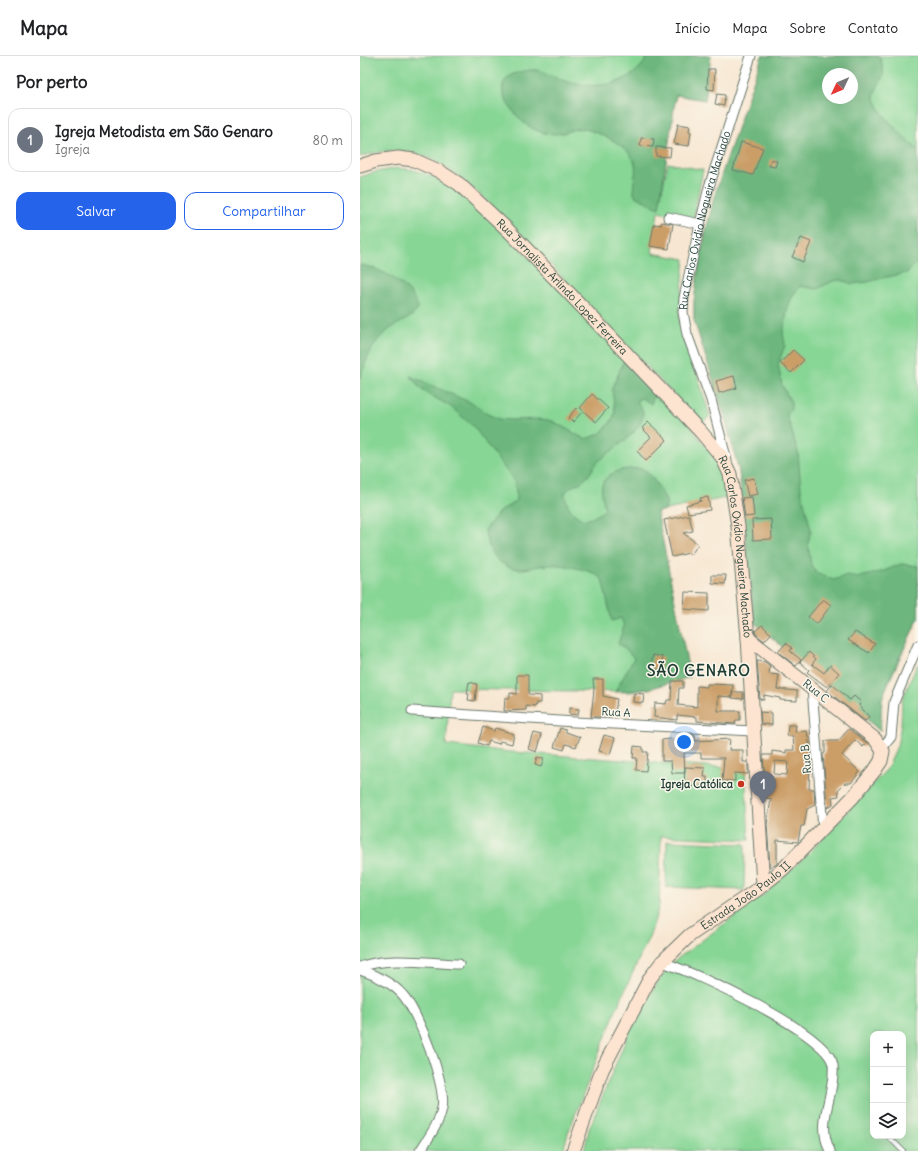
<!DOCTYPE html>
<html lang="pt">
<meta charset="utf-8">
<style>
:root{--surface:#fff;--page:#f6f6f6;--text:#202124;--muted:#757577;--line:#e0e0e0;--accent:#2563eb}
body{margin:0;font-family:Delius,sans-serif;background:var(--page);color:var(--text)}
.controls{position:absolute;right:12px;bottom:12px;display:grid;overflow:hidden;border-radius:8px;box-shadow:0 4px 16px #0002}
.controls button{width:36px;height:36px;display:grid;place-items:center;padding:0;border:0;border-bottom:1px solid var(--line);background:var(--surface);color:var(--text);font:20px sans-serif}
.compass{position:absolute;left:462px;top:12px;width:36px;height:36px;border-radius:50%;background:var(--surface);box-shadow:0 4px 16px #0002;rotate:226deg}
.you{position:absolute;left:324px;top:686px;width:14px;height:14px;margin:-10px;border:3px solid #fff;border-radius:50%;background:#1a73e8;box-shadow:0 0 0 6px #1a73e833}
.badge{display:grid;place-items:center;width:26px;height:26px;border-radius:50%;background:var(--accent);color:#fff;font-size:13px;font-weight:700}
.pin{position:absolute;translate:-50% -33px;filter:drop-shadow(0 1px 2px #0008)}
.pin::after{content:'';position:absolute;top:21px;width:14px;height:12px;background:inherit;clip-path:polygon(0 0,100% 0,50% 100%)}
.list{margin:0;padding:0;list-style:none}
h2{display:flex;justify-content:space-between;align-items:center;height:52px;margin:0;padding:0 16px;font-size:17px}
h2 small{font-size:13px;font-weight:400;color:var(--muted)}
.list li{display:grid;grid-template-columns:26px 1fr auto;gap:12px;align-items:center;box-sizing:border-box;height:64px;margin:0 8px 8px;padding:0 8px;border:1px solid var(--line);border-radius:12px}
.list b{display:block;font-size:15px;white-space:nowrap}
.list p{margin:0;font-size:13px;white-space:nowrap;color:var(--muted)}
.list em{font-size:13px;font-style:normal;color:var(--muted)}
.actions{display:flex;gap:8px;padding:12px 16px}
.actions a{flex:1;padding:9px 0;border:1px solid var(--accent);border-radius:12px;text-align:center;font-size:14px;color:var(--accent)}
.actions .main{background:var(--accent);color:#fff}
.icon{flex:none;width:22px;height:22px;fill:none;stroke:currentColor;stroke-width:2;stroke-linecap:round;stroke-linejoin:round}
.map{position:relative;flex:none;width:558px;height:1095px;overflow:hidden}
header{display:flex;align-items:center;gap:24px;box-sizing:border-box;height:56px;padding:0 20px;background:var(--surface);border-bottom:1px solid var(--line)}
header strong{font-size:19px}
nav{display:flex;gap:22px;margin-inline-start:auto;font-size:14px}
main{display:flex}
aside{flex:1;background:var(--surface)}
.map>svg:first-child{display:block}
</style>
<header>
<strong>Mapa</strong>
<nav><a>Início</a><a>Mapa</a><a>Sobre</a><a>Contato</a></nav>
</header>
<main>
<aside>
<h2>Por perto<small></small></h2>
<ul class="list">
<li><span class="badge" style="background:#6b7280">1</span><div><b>Igreja Metodista em São Genaro</b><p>Igreja</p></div><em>80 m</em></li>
</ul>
<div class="actions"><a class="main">Salvar</a><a>Compartilhar</a></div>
</aside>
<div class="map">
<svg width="558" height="1095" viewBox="0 0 558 1095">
<rect width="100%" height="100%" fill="#fbf7ec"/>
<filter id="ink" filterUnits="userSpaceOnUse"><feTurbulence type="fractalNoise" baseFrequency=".025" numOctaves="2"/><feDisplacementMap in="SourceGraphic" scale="8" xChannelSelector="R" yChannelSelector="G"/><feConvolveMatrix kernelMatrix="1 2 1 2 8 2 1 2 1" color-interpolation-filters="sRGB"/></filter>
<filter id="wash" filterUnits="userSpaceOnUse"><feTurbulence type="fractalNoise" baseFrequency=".012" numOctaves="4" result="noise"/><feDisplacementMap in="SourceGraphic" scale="16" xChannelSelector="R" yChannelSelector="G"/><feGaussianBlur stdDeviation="0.9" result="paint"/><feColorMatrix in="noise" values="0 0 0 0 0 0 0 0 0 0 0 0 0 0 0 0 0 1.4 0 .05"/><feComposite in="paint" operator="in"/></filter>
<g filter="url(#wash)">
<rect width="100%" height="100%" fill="#f7e7d2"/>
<path fill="#87d695" stroke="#538a64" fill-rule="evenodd" d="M0,0h351l-6,44 -29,-5 -16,105 8,-37 35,7 -10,49 -35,-7 -6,41 33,6 -6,59 4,20 11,26 16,52 -9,8c-44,-48 -89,-94 -133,-141 -25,-27 -50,-53 -77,-78 -18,-17 -37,-35 -60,-46 -23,-11 -48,-10 -71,-2z
M402,0h156v563l-36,78 -2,34 -126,-109 -15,-151 -15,-57 -30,-94v-19l6,-44 14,-60zM468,18h24v24h-24z
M38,112l16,2 20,7 17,10 54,46 181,188 35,45 9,31 -73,15 33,165 -42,12 -17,3 -181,-3 -4,56 66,7 233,17 4,71 -88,-4 -2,70 -8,26 -35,78 -48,123 -5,18h-203v-974l15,-5z
M558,607v488h-334l5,-22 40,-97 30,-52 18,-21 89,-66 42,-39 79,-85 10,-23 4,-22 1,-24zM513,978h30v102h-30z
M307,785l78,3 -1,46 -78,-3z"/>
<path fill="#6db77e" stroke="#467a59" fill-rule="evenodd" d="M288,0h63l-6,44 -29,-5 -17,113 -24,-12c-6,-15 8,-27 -6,-43 -10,-11 -30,-21 -45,-24 -8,-2 -13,2 -21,4 -23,5 -40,-8 -53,-26 -5,-7 -10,-17 -6,-25 4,-9 21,-12 30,-12 11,0 24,9 34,12 30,8 65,3 80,-26z
M402,0h117c9,22 2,21 -5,39 5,21 29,40 44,55v112l-11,11 -25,5 -14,4 -16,2 -11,-4 -8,1 -16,8 -17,-3 -7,9 -5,12 -5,26 2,12 -7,19 4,21 9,17v7l-4,6 11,37 3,38 10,40 -3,13 3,22 7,9 16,6 13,-5 10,3 27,-7 17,-7 17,2v53l-27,56 -9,24 -2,32 -126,-109 -15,-151 -15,-57 -30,-94v-19l6,-44 14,-60zM468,18h24v24h-24z
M0,209c20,2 55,22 58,44 -6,9 -16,12 -25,18 -20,12 -26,31 -33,52z
M265,302l31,32 -5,14 -9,-6 -4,1 -1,3c2,4 6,7 6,11 1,18 -32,37 -43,47 -6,5 -9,14 -15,19 -7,6 -14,6 -20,14 0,12 8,22 19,27l8,-2 13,-8c-1,-8 -5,-17 -3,-25 5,-15 28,-18 40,-16 7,0 21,25 24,32 1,3 0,6 -1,9l-8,2 33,165 -42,12 -33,3 19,-34 -9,-10 -7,-4 6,-18 -3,-8 -9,3 -10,-42c-6,-6 -13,-8 -22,-10 -9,-2 -20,-5 -30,-4 -9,0 -18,3 -27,4 -24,1 -36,-18 -38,-39l14,-18 17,-11v-10l-2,-10 -40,-54 -23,-20 -29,-17 -12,-14 64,28 13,10 12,5 12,1 29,-1 12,2 33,18 15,-5 13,-15 2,-7 -3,-23z"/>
<g id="blocks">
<path fill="#cb9e68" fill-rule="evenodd" d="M348,13h7l-1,21 -7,-1z
M357,38l8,1 -1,11 -9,-2z
M318,68l12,2 -1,5 2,1 -2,14 -15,-2z
M281,82l13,1 -1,8 -13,-1z
M381,86l22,6 -10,27 -20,-5z
M296,91l15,1 -1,9 -14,-1z
M411,103l6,2 -2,6 -6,-1z
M302,166l11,2 -4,25 -19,-3 4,-22 7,1z
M441,182l10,4 -8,20 -11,-5z
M433,294l11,10 -13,13 -11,-10z
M374,320l3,12 -18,5 -3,-12z
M232,338l16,14 -12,14 -16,-14z
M216,352l5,5 -8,9 -5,-4z
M288,366l19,18 -21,21 -9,-10 14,-14 -9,-9z
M394,422l4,16 -10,2 -4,-16z
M348,441l2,13 -22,3 -2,-8 15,-4 -1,-3z
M392,441l2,19 -9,1 -3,-19z
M329,459l4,16 -10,2 15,11 -7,11 -2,-2 -17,4 -8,-37z
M411,463l1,20 -19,1 -1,-20z
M352,519h14l-1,9 -13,-1z
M325,536l24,1v18l-25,-2z
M463,543l8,6 -14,19 -9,-7z
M402,569l9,9 -7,7 -8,-7 -1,-3z
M495,576l20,12 -6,9 -21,-13z
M426,587l6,5 -2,3 11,9 -5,6 -18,-14z
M449,596l7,7 -4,5 12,9 6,-8 9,8 -12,14 -20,-15 2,-2 -9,-8z
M293,599l10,2 -3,13 -10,-2z
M397,605l8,1 5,4 -1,8 10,1 -2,14 20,2v10l-17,-1v-2l-16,-3v5l-4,-1z
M157,619h11v19l1,1 11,1v7h-4l-1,4 -9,-1v4l-22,1 1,-13h5v-5l7,1z
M233,623h10v17l14,3 -2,14 -13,-3 -1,7h-10l3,-28z
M312,625h11v7h-4l-1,17 19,2v-21l10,1v-3l26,1 -1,12 -14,-1v15h22v9h-4l-1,4 -38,-3v-4l-20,-2v5l-23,-3 1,-14 11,1 1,-4h4z
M109,626l8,2 -2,17 -7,-1 1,-6h-2z
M472,628l18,16 4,-4 7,6 -2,3 10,12 -4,4 -38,-30z
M372,636h11v7l-11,-1z
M274,637l10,1 -1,9 -10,-1z
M209,652l10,1 -1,6 -9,-1z
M400,656l12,1v12l-11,-1z
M428,669h8l-1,7 12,-1 5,28 -1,6 -1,-1 -1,25h5l1,16 -8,4 -3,17h-3l-3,16 -21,-2v24l-7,3 -3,-43 4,-25 -5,-1 -3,-43h9v-4l14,2v-3h8l-1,-14h-6zM415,705l13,1 -1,13 -13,-1z
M123,671l11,4 1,-3 19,6 -2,10 -12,-3 -1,3 -10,-3 -2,5 -9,-3z
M200,672l6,2v2l14,5 -4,10 -10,-3 -2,6 -10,-3z
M489,673l18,14 -4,4 -8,-7 -13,15 18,17 -9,11h-6l-7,7 1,6 -7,1 1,7 -6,4 -4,-54 2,-1v-12h13z
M174,677l8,2 -5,17 -8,-3z
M327,678l8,1v6l35,-2 -1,11h14v12h5v12l-13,-1v8h-13l2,-23h-23v-5h-17l1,20h-13l-1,-12h-9v-21l25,-3z
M244,679l11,3 -5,16 -11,-3z
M274,690l9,1v5h5l-2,19 -10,-1 1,-12h-4z
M177,701l7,2 -3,8 -6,-2z
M325,711l20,1 -1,9h3v10l-23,-1z"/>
</g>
</g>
<g filter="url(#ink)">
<use href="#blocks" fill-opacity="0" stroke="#6b786b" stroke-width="1"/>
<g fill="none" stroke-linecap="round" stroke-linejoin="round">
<g stroke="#6b786b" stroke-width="6">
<path id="lane" d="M528,1080l15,15"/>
</g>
<g stroke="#6b786b" stroke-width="11">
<g id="street">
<path d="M308,161l32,7"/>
<path id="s1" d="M367,405l-16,-61 -24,-66 -4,-22 1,-14 16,-74 9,-37 42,-131"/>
<path d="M452,632l11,141"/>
<path d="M52,655l163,11 178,9"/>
<path d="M522,692l9,-11 3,-35 24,-57"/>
<path d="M302,906c31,10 167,71 171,103 3,30 -18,55 -3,86"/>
<path d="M0,911c27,-11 70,-4 99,-3"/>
<path d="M0,914c15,5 31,12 42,24 16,17 45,92 40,114 -3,16 -13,29 -22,43"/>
</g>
</g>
<g stroke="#6b786b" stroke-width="15">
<g id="secondary">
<path id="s2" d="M0,110l16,-5 22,-3 16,2 25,11 20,13 49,46 61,63 132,139 21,25 8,17 8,52 10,112 15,247"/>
<path id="s3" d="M213,1095l29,-81 48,-92 12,-16 28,-27 68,-46 25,-20 70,-72 22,-27 6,-9 2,-10 -8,-12 -127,-101"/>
</g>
</g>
<use href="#lane" stroke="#fff" stroke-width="4.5"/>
<use href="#street" stroke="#fff" stroke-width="9"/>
<use href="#secondary" stroke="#fde4d0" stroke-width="13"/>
</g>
</g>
<circle fill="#c8321e" stroke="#fbf7ec" stroke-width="1.5" cx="381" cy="728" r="4"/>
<g text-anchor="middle" stroke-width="3" stroke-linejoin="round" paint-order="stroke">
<g font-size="11" fill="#1f3d34" stroke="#fbf7ec">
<text dy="4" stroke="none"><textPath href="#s1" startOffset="250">Rua Carlos Ovídio Nogueira Machado</textPath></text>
<text dy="4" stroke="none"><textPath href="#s2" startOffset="252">Rua Jornalista Arlindo Lopez Ferreira</textPath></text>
<text dy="4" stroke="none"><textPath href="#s2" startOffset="577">Rua Carlos Ovídio Nogueira Machado</textPath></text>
<text transform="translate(456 635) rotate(39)" y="4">Rua C</text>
<text transform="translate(256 656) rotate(3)" y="4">Rua A</text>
<text transform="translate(446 703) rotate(-95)" y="4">Rua B</text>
<text dy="4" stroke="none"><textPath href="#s3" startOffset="317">Estrada João Paulo II</textPath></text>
</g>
<g font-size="11" font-weight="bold" fill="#1f3d34" stroke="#fbf7ec" text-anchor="end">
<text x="373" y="732">Igreja Católica</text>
</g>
<g font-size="15" font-weight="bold" letter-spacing="1" fill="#1f3d34" stroke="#fbf7ec">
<text x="339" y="620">SÃO GENARO</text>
</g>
</g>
</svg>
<div class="controls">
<button>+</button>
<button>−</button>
<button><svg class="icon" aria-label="layers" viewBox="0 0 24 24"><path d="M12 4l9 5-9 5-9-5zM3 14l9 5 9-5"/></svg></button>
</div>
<svg class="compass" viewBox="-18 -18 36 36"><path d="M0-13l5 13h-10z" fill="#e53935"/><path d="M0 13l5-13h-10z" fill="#757577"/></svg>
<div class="you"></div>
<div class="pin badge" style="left:403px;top:748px;background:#6b7280">1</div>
</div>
</main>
